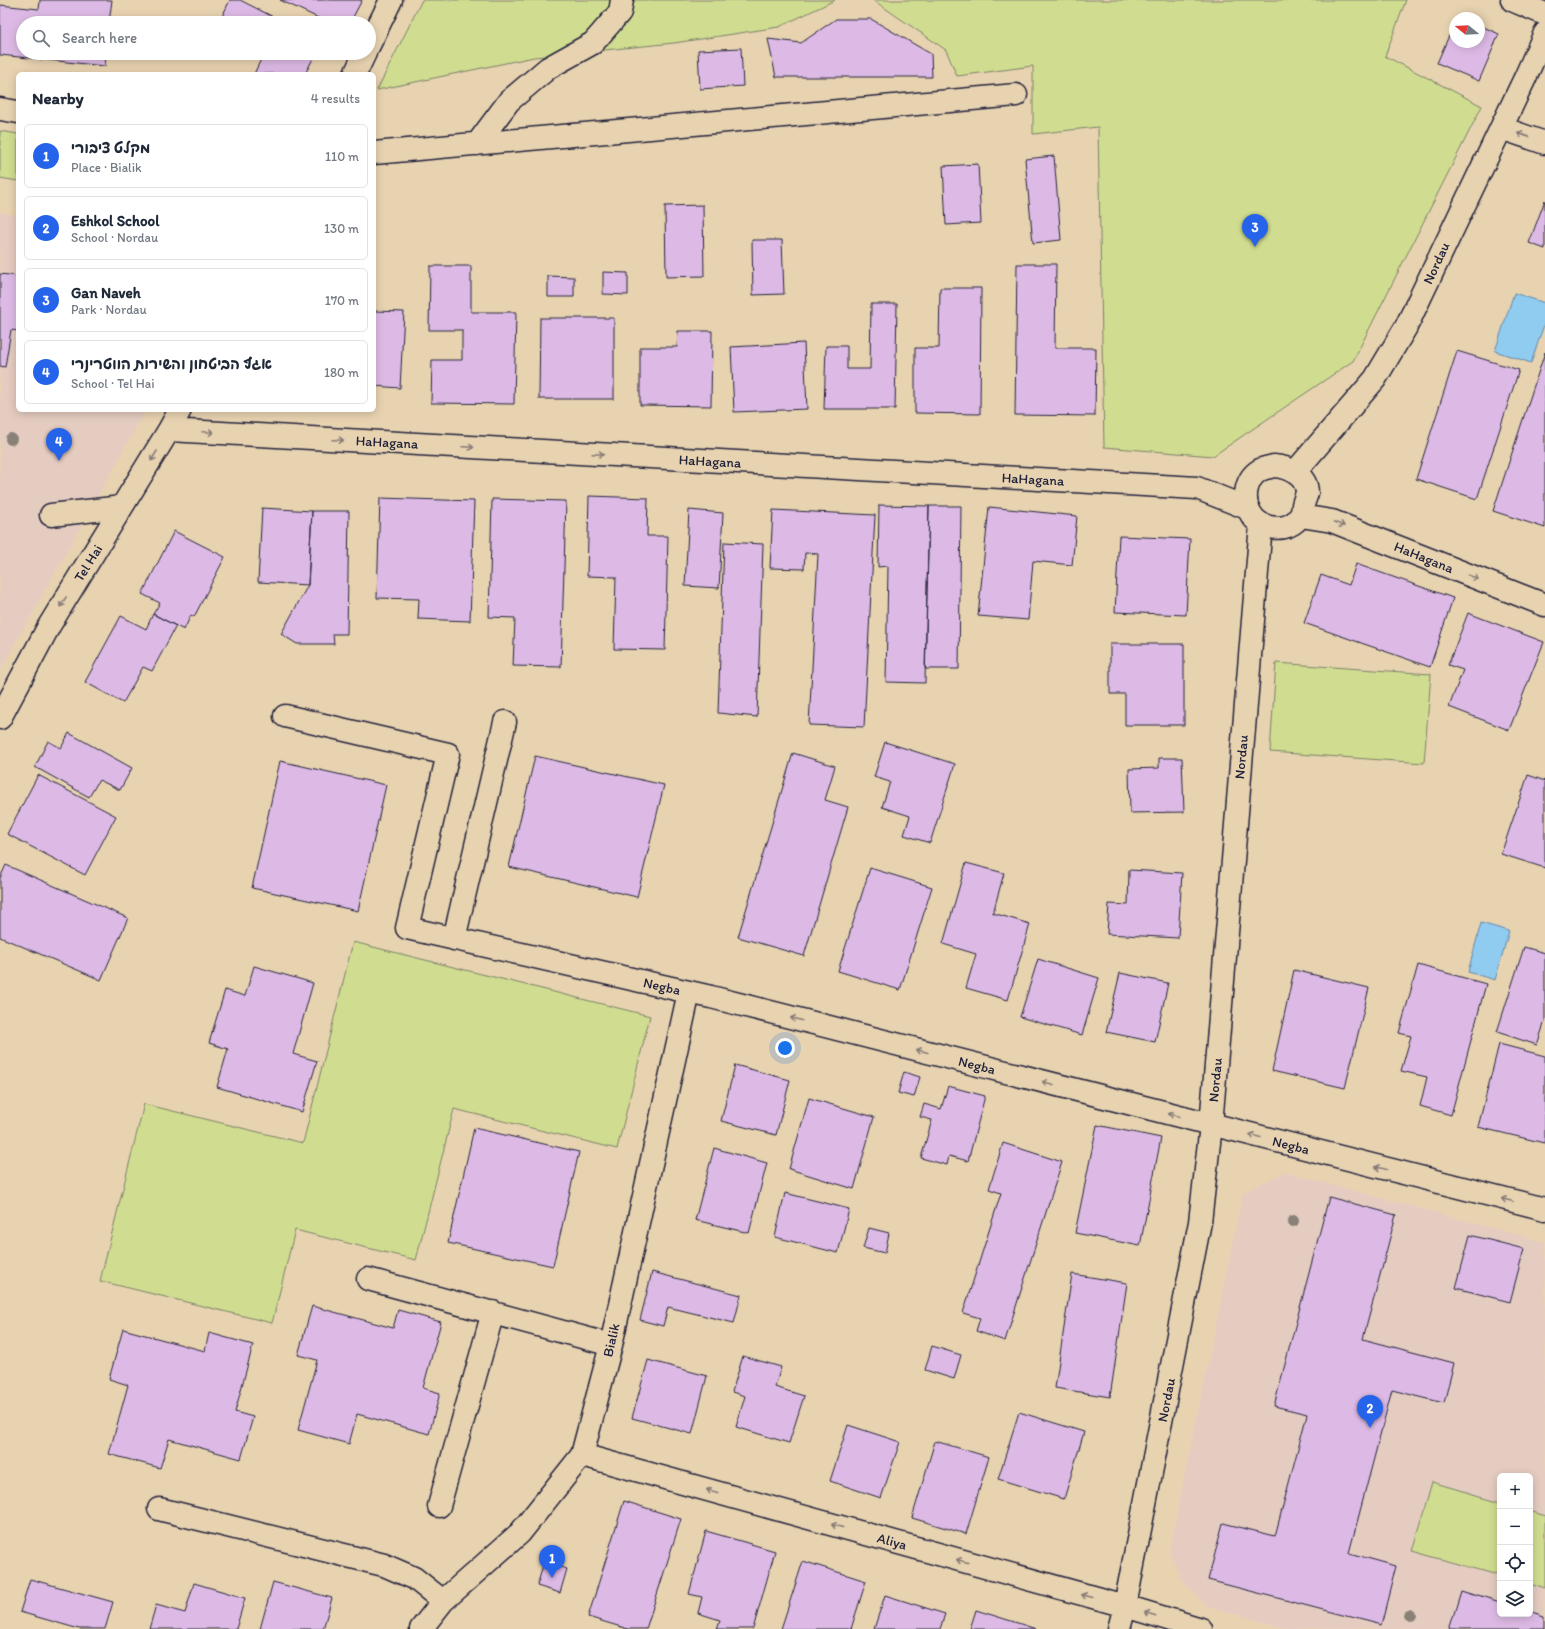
<!DOCTYPE html>
<meta charset="utf-8">
<style>
:root{--surface:#fff;--page:#f6f6f7;--text:#1f2937;--muted:#747a83;--line:#e0e1e3;--accent:#2563eb}
body{margin:0;font-family:Itim,"Playpen Sans Hebrew",sans-serif;background:var(--page);color:var(--text)}
.controls{position:absolute;right:12px;bottom:12px;display:grid;overflow:hidden;border-radius:6px;box-shadow:0 2px 10px #0003}
.controls button{width:36px;height:36px;display:grid;place-items:center;padding:0;border:0;border-bottom:1px solid var(--line);background:var(--surface);color:var(--text);font:20px sans-serif}
.compass{position:absolute;left:1449px;top:12px;width:36px;height:36px;border-radius:50%;background:var(--surface);box-shadow:0 2px 10px #0003;rotate:288deg}
.you{position:absolute;left:785px;top:1048px;width:14px;height:14px;margin:-10px;border:3px solid #fff;border-radius:50%;background:#1a73e8;box-shadow:0 0 0 6px #1a73e833}
.badge{display:grid;place-items:center;width:26px;height:26px;border-radius:50%;background:var(--accent);color:#fff;font-size:13px;font-weight:700}
.pin{position:absolute;translate:-50% -33px;filter:drop-shadow(0 1px 2px #0008)}
.pin::after{content:'';position:absolute;top:21px;width:14px;height:12px;background:inherit;clip-path:polygon(0 0,100% 0,50% 100%)}
.list{margin:0;padding:0;list-style:none}
h2{display:flex;justify-content:space-between;align-items:center;height:52px;margin:0;padding:0 16px;font-size:17px}
h2 small{font-size:13px;font-weight:400;color:var(--muted)}
.list li{display:grid;grid-template-columns:26px 1fr auto;gap:12px;align-items:center;box-sizing:border-box;height:64px;margin:0 8px 8px;padding:0 8px;border:1px solid var(--line);border-radius:6px}
.list b{display:block;font-size:15px;white-space:nowrap}
.list p{margin:0;font-size:13px;white-space:nowrap;color:var(--muted)}
.list em{font-size:13px;font-style:normal;color:var(--muted)}
.icon{flex:none;width:22px;height:22px;fill:none;stroke:currentColor;stroke-width:2;stroke-linecap:round;stroke-linejoin:round}
.map{position:relative;flex:none;width:1545px;height:1629px;overflow:hidden}
.search{position:absolute;background:var(--surface);box-shadow:0 2px 10px #0003;left:16px;top:16px;width:360px;height:44px;display:flex;align-items:center;gap:10px;box-sizing:border-box;padding:0 14px;border-radius:22px;color:var(--muted);font-size:15px}
.panel{position:absolute;background:var(--surface);box-shadow:0 2px 10px #0003;left:16px;top:72px;width:360px;height:340px;border-radius:6px}
.map>svg:first-child{display:block}
</style>
<div class="map">
<svg width="1545" height="1629" viewBox="0 0 1545 1629">
<rect width="100%" height="100%" fill="#e8d3b1"/>
<filter id="ink" filterUnits="userSpaceOnUse"><feTurbulence type="fractalNoise" baseFrequency=".025" numOctaves="2"/><feDisplacementMap in="SourceGraphic" scale="8" xChannelSelector="R" yChannelSelector="G"/><feConvolveMatrix kernelMatrix="1 2 1 2 8 2 1 2 1" color-interpolation-filters="sRGB"/></filter>
<g filter="url(#ink)">
<path fill="#e5ccc1" fill-rule="evenodd" d="M0,212l18,4v194h128l-146,261z
M1284,1172l261,70v387h-258l-80,-23 -25,-25 -13,-30 74,-358zM1500,1476h30v138h-30z"/>
<path fill="#d0dd90" stroke="#798066" d="M422,0h413l-56,27 -105,16 -140,14 -157,33z
M873,0h533l-21,56 97,50 -129,255 -140,95 -109,-9 -6,-320 -65,7v-68l-76,10 -11,-26z
M0,131l18,3v47l-18,-3z
M1276,663l155,11 -7,89 -154,-11z
M353,942l297,74 -33,133 -163,-40 -38,151 -121,-30 -23,93 -172,-42 44,-177 159,39z
M1432,1482l68,20v74l-88,-25z
M1530,1510l15,5v74l-15,-5z"/>
<path fill="#90cbf0" stroke="#6487a8" d="M1514,293l31,10v19l-14,41 -36,-12z
M1481,923l28,8 -14,49 -27,-8z"/>
<path fill="#ddbae5" stroke="#22223b" d="M40,0h72l-3,23h-86v30h83l-1,13 -105,-11v-50l39,4z
M230,0h10l45,23h-66z
M280,0h82l-12,23h-21z
M836,19h35l60,35 1,23h-156l-8,-38 33,4z
M1455,22v20h24v-17l20,9 -20,47 -42,-18z
M741,48l2,38 -43,3 -2,-39z
M264,53h52l-11,21h-51z
M1054,156l7,84 -28,3 -8,-84z
M978,164l3,59 -35,2 -3,-59z
M1545,200v49l-16,-6z
M703,205l1,71 -38,1 -1,-71z
M752,240h30l2,54 -31,1z
M1017,264h39l-1,84h41l-1,68 -80,-1z
M430,266h41v46h45l-2,92 -83,-1 1,-43h30v-30h-33z
M603,272l25,1v22l-25,-1z
M0,274l18,2v55l-7,-1 -6,37 -5,-1z
M548,276l26,1v20h-26z
M940,288h41l-1,126 -65,-1v-65h24z
M871,304h26l-2,105h-71l2,-63h21v23h23z
M374,311l30,1 -4,76 -26,-2z
M540,318h74v81h-75z
M678,331h34l-1,75 -71,-1v-58h37z
M804,343l3,66 -73,3 -3,-65z
M1457,351l62,19 -42,129 -61,-20z
M1545,352v176l-52,-17z
M589,496l59,2 -1,38h21l-3,114 -51,-1 2,-72 -29,-1z
M380,498l94,3 -4,120 -52,-2 1,-20 -42,-1z
M492,499l74,2 -5,166 -48,-1 2,-48 -26,-1z
M879,505l50,1 -4,177 -39,-1 2,-116 -10,1z
M929,506h32l-2,163h-34z
M989,507l88,9 -5,49 -39,-4 -5,59 -50,-4z
M262,508l50,3 -4,74 -50,-3z
M689,510l34,3 -4,75 -34,-2z
M773,510l102,5 -11,212 -55,-2 9,-171 -13,-1 -1,16 -34,-1z
M312,511h37l-2,123h-14l1,10h-37l-16,-10 27,-49z
M174,531l51,26 -31,60 -3,-2 -7,15 -31,-16 7,-11 -18,-9z
M1119,536l71,3 -4,76 -71,-3z
M724,542l39,2 -6,173 -39,-4z
M1356,564l97,34 -23,69 -126,-44 17,-48 28,10z
M1468,613l76,29 -35,88 -60,-23 14,-37 -15,-5z
M153,614l23,12 -24,45 -9,-4 -20,36 -38,-21 36,-66 25,13z
M1110,644h74v81h-59v-31h-15z
M69,733l63,35 -12,22 -21,-10 -10,17 -54,-30 13,-26 13,7z
M885,742l70,22 -25,79 -26,-8 6,-19 -28,-9 8,-25 -16,-5z
M793,753l42,13 -10,34 23,7 -44,149 -66,-19z
M535,756l129,29 -27,112 -128,-30z
M1159,758h23l2,54 -54,1 -1,-44 30,-1z
M280,761l106,24 -28,126 -106,-23z
M38,775l78,41 -31,59 -78,-41z
M1528,775l17,6v87l-44,-14z
M966,863l38,10 -11,40 37,11 -22,76 -42,-12 10,-34 -33,-10z
M6,865l122,53 -27,62 -101,-43v-59z
M870,868l62,19 -32,103 -62,-19z
M1129,870l53,3 -4,65 -71,-4 2,-30 19,1z
M1524,947l21,6v68l-8,24 -40,-13z
M1038,959l61,19 -17,57 -62,-18z
M1418,965l68,19 -35,131 -31,-9 7,-29 -26,-6 10,-35 -12,-3z
M254,966l59,17 -20,71 24,7 -15,51 -85,-25 11,-38 -19,-6 16,-53 20,6z
M1294,970l75,18 -24,100 -73,-17z
M1120,973l48,10 -13,59 -49,-10z
M1499,1044l46,12v82l-1,5 -66,-16z
M735,1065l55,15 -14,55 -55,-14z
M904,1072l16,5 -6,20 -16,-4z
M948,1086l37,10 -17,65 -19,-5 -2,9 -26,-7 11,-38 -12,-3 4,-13 17,5z
M809,1098l65,19 -20,72 -65,-20z
M1097,1125l64,13 -21,108 -65,-13z
M474,1128l105,24 -26,114 -105,-23z
M1003,1143l59,19 -57,179 -29,-10 4,-13 -17,-5 38,-120 -12,-4z
M714,1148l53,15 -18,70 -54,-13z
M785,1193l64,16 -11,44 -63,-16z
M1329,1197l67,18 -33,124 91,24 -10,40 -52,-13 -43,163 47,13 -15,59 -173,-45 15,-57 52,13 32,-122 -33,-8z
M869,1228l20,5 -4,20 -22,-5z
M1470,1235l54,14 -14,53 -54,-14z
M652,1272l89,23 -7,28 -66,-16 -5,19 -23,-6z
M1072,1274l55,9 -17,114 -55,-9z
M312,1306l81,22 5,-18 43,12 -18,66 17,5 -11,41 -72,-20 -8,30 -51,-14 19,-70 -19,-5z
M123,1329l82,22 4,-18 44,12 -18,67 18,5 -12,42 -72,-20 -9,29 -51,-14 19,-69 -19,-6z
M932,1346l29,9 -7,24 -29,-9z
M743,1356l38,11 -6,20 29,9 -15,47 -53,-16 9,-31 -13,-4z
M648,1360l59,16 -15,58 -60,-16z
M1019,1412l65,20 -20,67 -66,-20z
M848,1425l52,17 -19,56 -51,-17z
M935,1441l54,16 -23,77 -54,-16z
M624,1501l57,18 -35,110h-18l-40,-12z
M706,1531l69,20 -22,78h-36l3,-9 -22,-7 4,-16 -13,-3z
M803,1561l63,20 -15,48h-70z
M544,1562l23,7 -7,24 -23,-7z
M30,1579l83,23 -8,27h-26l-59,-17z
M273,1582l59,16 -9,31h-63z
M194,1583l51,15 -9,31h-87l7,-24 29,8z
M1462,1590l38,12v12h30v-3l15,5v13h-95z
M885,1595l60,19 -5,15h-66z
M976,1610l48,15 12,4h-66z"/>
<g fill="none" stroke-linecap="round" stroke-linejoin="round">
<g stroke="#22223b" stroke-width="25">
<path id="minor" d="M1512,0l33,14
M369,45l22,-45
M355,74l10,-21
M0,109l18,3
M1501,128l44,15
M477,144l32,-43 39,-33 45,-25 27,-31 2,-12
M374,153l642,-58
M169,430l1028,58 50,20
M1274,466c14,1 33,9 33,27 -1,3 -3,8 -4,12 0,3 -1,9 -3,11 -11,18 -40,14 -49,-2 -9,-14 -6,-35 9,-44 4,-2 10,-3 14,-4z
M1295,472l80,-93 31,-52 119,-249 20,-45
M51,515l71,-8
M1301,516l31,5 213,84
M285,716l163,38 -41,174 304,69 834,212
M0,718l49,-92 120,-196 11,-20
M454,939l51,-217
M368,1279l243,66
M582,1455l543,151 76,23
M439,1506l54,-194
M159,1509l225,56 30,13 29,23
M421,1629l22,-28 77,-68 62,-78 29,-110 78,-353
M1119,1629l6,-23 75,-384 11,-97 50,-601"/>
</g>
<use href="#minor" stroke="#e8d3b1" stroke-width="22"/>
</g>
<g fill="#898177">
<circle cx="11" cy="439" r="6"/>
<circle cx="1293" cy="1221" r="6"/>
<circle cx="1411" cy="1617" r="6"/>
</g>
<defs><path id="oneway-shaft" d="M-6 0H5M1.5-3L5.5 0L1.5 3" fill="none" stroke-width="1.6" stroke-linecap="round" stroke-linejoin="round"/></defs>
<g stroke="#857a76">
<use href="#oneway-shaft" transform="translate(1523 135) rotate(-161)"/>
<use href="#oneway-shaft" transform="translate(208 432) rotate(3)"/>
<use href="#oneway-shaft" transform="translate(338 440) rotate(3)"/>
<use href="#oneway-shaft" transform="translate(468 447) rotate(3)"/>
<use href="#oneway-shaft" transform="translate(598 454) rotate(3)"/>
<use href="#oneway-shaft" transform="translate(154 456) rotate(121)"/>
<use href="#oneway-shaft" transform="translate(1339 524) rotate(22)"/>
<use href="#oneway-shaft" transform="translate(1473 577) rotate(22)"/>
<use href="#oneway-shaft" transform="translate(63 602) rotate(122)"/>
<use href="#oneway-shaft" transform="translate(796 1019) rotate(-166)"/>
<use href="#oneway-shaft" transform="translate(922 1051) rotate(-166)"/>
<use href="#oneway-shaft" transform="translate(1048 1083) rotate(-166)"/>
<use href="#oneway-shaft" transform="translate(1174 1115) rotate(-166)"/>
<use href="#oneway-shaft" transform="translate(1255 1136) rotate(-166)"/>
<use href="#oneway-shaft" transform="translate(1381 1168) rotate(-166)"/>
<use href="#oneway-shaft" transform="translate(1507 1200) rotate(-166)"/>
<use href="#oneway-shaft" transform="translate(712 1491) rotate(-165)"/>
<use href="#oneway-shaft" transform="translate(837 1526) rotate(-165)"/>
<use href="#oneway-shaft" transform="translate(962 1561) rotate(-165)"/>
<use href="#oneway-shaft" transform="translate(1087 1596) rotate(-165)"/>
<use href="#oneway-shaft" transform="translate(1150 1614) rotate(-163)"/>
</g>
</g>
<g text-anchor="middle" stroke-width="3" stroke-linejoin="round" paint-order="stroke">
<g font-size="14" fill="#22223b" stroke="#e8d3b1">
<text transform="translate(1436 263) rotate(-65)" y="5">Nordau</text>
<text transform="translate(387 442) rotate(3)" y="5">HaHagana</text>
<text transform="translate(710 461) rotate(3)" y="5">HaHagana</text>
<text transform="translate(1033 479) rotate(3)" y="5">HaHagana</text>
<text transform="translate(1424 557) rotate(22)" y="5">HaHagana</text>
<text transform="translate(88 563) rotate(-58)" y="5">Tel Hai</text>
<text transform="translate(1241 757) rotate(-85)" y="5">Nordau</text>
<text transform="translate(662 986) rotate(13)" y="5">Negba</text>
<text transform="translate(977 1065) rotate(14)" y="5">Negba</text>
<text transform="translate(1215 1080) rotate(-85)" y="5">Nordau</text>
<text transform="translate(1291 1145) rotate(14)" y="5">Negba</text>
<text transform="translate(611 1340) rotate(-77)" y="5">Bialik</text>
<text transform="translate(1166 1400) rotate(-79)" y="5">Nordau</text>
<text transform="translate(892 1541) rotate(15)" y="5">Aliya</text>
</g>
</g>
</svg>
<div class="controls">
<button>+</button>
<button>−</button>
<button><svg class="icon" aria-label="locate" viewBox="0 0 24 24"><circle cx="12" cy="12" r="6"/><path d="M12 2v4M12 18v4M2 12h4M18 12h4"/></svg></button>
<button><svg class="icon" aria-label="layers" viewBox="0 0 24 24"><path d="M12 4l9 5-9 5-9-5zM3 14l9 5 9-5"/></svg></button>
</div>
<svg class="compass" viewBox="-18 -18 36 36"><path d="M0-13l5 13h-10z" fill="#e53935"/><path d="M0 13l5-13h-10z" fill="#747a83"/></svg>
<div class="you"></div>
<div class="pin badge" style="left:552px;top:1578px">1</div>
<div class="pin badge" style="left:1370px;top:1428px">2</div>
<div class="pin badge" style="left:1255px;top:247px">3</div>
<div class="pin badge" style="left:59px;top:461px">4</div>
<div class="search"><svg class="icon" aria-label="search" viewBox="0 0 24 24"><circle cx="10" cy="10" r="6"/><path d="M15 15l6 6"/></svg>Search here</div>
<section class="panel">
<h2>Nearby<small>4 results</small></h2>
<ul class="list">
<li><span class="badge">1</span><div><b>מקלט ציבורי</b><p>Place · Bialik</p></div><em>110 m</em></li>
<li><span class="badge">2</span><div><b>Eshkol School</b><p>School · Nordau</p></div><em>130 m</em></li>
<li><span class="badge">3</span><div><b>Gan Naveh</b><p>Park · Nordau</p></div><em>170 m</em></li>
<li><span class="badge">4</span><div><b>אגף הביטחון והשירות הווטרינרי</b><p>School · Tel Hai</p></div><em>180 m</em></li>
</ul>
</section>
</div>
